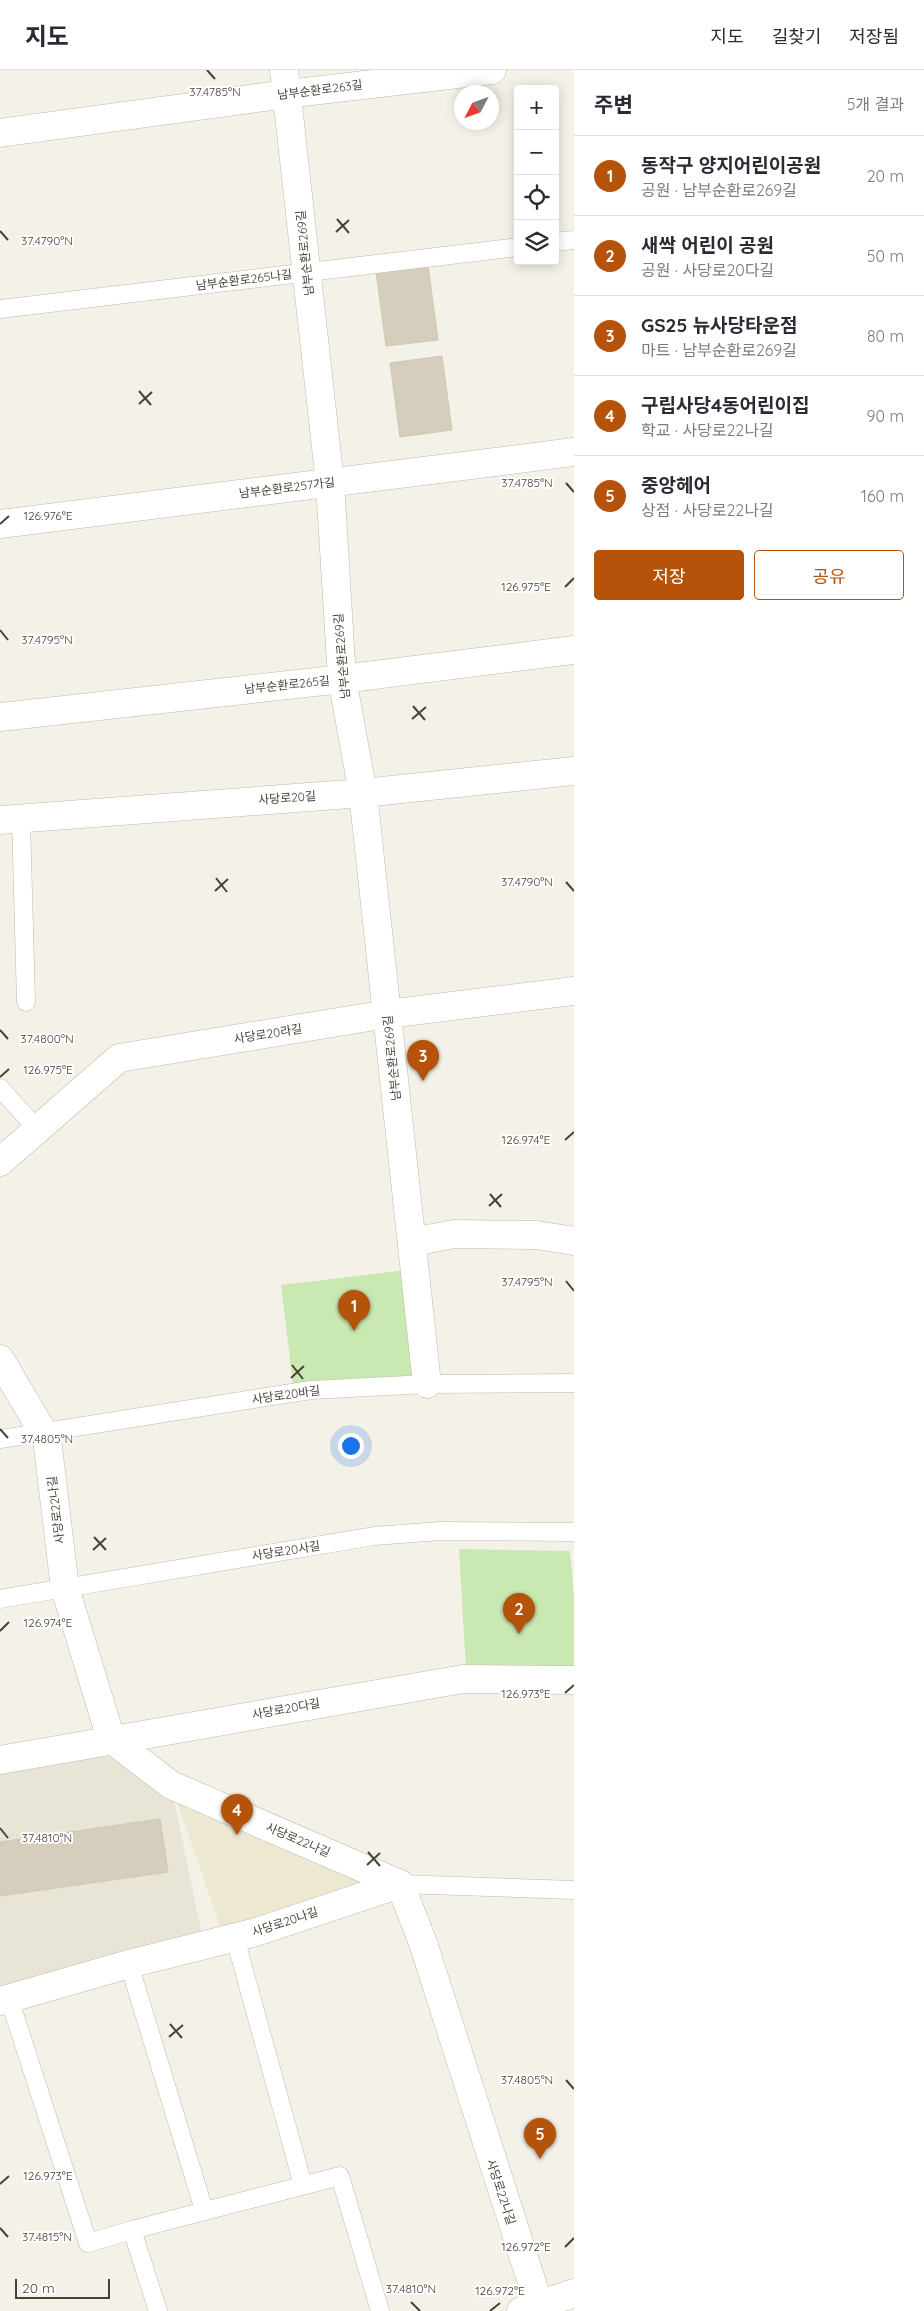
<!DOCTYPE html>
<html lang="ko">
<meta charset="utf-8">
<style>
:root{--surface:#fff;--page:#f2f2f3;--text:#2b2b33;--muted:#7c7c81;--line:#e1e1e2;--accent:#b45309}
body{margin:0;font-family:Quicksand,"Noto Sans KR",sans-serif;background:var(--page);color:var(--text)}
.controls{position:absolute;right:15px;top:15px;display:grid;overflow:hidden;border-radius:5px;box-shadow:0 2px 12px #0003}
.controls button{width:45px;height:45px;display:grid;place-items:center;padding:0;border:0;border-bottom:1px solid var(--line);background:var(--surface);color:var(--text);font:25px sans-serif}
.compass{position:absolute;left:454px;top:15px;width:45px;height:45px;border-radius:50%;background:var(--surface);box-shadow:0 2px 12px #0003;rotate:229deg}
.scale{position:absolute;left:15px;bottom:12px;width:95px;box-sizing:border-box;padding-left:5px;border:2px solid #474236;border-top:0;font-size:14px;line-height:18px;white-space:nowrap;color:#474236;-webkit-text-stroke:4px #fff;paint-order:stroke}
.you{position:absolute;left:350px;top:1375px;width:18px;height:18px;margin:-12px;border:4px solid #fff;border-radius:50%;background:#1a73e8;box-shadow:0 0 0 8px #1a73e833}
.badge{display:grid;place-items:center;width:32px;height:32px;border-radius:50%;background:var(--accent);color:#fff;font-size:16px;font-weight:700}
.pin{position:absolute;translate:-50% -41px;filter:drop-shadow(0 1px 2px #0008)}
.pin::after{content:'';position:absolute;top:26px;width:18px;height:15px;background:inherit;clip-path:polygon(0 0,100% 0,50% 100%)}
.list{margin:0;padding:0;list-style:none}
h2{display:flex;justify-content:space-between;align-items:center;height:65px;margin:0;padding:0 20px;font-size:21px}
h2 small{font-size:16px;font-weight:400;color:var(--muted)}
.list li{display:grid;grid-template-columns:32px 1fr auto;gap:15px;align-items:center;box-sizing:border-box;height:80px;padding:0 20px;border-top:1px solid var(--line)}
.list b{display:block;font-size:19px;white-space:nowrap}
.list p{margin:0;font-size:16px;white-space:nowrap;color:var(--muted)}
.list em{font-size:16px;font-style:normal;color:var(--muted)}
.actions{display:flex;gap:10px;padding:15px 20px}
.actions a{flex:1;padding:11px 0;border:1px solid var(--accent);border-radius:5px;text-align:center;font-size:18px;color:var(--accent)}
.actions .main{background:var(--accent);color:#fff}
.icon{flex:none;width:28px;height:28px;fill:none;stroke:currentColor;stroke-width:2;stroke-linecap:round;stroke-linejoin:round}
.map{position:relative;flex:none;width:574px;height:2241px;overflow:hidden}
header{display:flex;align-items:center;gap:30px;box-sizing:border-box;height:70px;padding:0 25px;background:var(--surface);border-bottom:1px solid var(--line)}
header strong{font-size:24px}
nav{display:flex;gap:28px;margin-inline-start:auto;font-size:18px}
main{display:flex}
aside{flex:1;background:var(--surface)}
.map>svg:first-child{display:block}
</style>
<header>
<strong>지도</strong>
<nav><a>지도</a><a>길찾기</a><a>저장됨</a></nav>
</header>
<main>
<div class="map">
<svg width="574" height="2241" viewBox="0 0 574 2241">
<rect width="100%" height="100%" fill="#f4f1e8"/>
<path fill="#e8e4d6" d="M95,1680l76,35 32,155 -203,55v-227z"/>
<path fill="#ede8d2" d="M171,1715l229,99 -175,56z"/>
<path fill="#cae8b1" d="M415,1199l12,115 -133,9 -13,-108z
M459,1479l111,2 4,46v76l-108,-3z"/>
<path fill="#d6cebd" stroke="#d0c7b0" d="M428,195l10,75 -52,6 -10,-74z
M442,286l10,74 -52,7 -10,-74z
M160,1749l8,53 -168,24v-54z"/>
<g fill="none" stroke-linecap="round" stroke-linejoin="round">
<g stroke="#bfbaaa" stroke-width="19">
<path id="service" d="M555,172l19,-2
M0,239l518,-62
M21,749l5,183
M0,1018l38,42
M0,1369l311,-49 116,-6 147,-1
M0,1529l374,-63 66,-5 134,1
M400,1814l174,6
M235,1868l68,247
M129,1894l75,246
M9,1928l79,245 44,-13
M158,2241l-26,-81 208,-54 40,135"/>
</g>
<g stroke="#bfbaaa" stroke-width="29">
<path id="minor" d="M284,0l46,413 12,196 21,114 64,591
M0,63l287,-39 205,-24
M0,454l574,-72
M0,647l342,-38 232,-29
M0,750l363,-27 211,-22
M0,1092l119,-104 268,-44 187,-23
M412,1172l42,-8 82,1 38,6
M0,1289l47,80 18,149 46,151 60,46 229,99 23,59 118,368
M0,1690l463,-81 111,1
M0,1931l129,-37 127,-32 144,-48
M521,2241l53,-18"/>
</g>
<use href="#service" stroke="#fff" stroke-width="18"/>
<use href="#minor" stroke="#fff" stroke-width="28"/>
</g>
<path fill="none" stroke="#474236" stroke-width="2" d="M207,0l8,9M337,149l12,14M0,161l8,9M336,162l13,-12M139,321l12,14M139,334l13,-12M566,413l8,9M0,454l9,-8M565,517l9,-9M0,560l8,10M413,636l12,14M412,649l14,-12M216,808l11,14M566,812l8,9M215,821l13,-12M0,960l8,9M0,1007l9,-8M565,1070l9,-8M490,1124l11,13M489,1136l13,-12M566,1211l8,10M292,1295l11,14M291,1308l13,-12M0,1359l8,9M94,1467l12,13M93,1480l13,-12M0,1561l9,-9M565,1623l9,-8M0,1758l8,10M368,1782l12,14M367,1795l13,-12M170,1954l12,14M169,1967l14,-12M566,2010l8,9M0,2114l9,-8M0,2158l8,9M565,2177l9,-9M411,2232l9,9M490,2241l10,-8"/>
<g text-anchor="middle" stroke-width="4" stroke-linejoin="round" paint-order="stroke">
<g font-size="12" fill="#474236" stroke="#fff">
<text transform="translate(320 20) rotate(-7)" y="4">남부순환로263길</text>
<text transform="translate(305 183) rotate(-96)" y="4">남부순환로269길</text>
<text transform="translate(244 210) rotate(-7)" y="4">남부순환로265나길</text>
<text transform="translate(287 418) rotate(-7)" y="4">남부순환로257가길</text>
<text transform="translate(342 586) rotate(-95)" y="4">남부순환로269길</text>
<text transform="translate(287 615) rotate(-6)" y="4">남부순환로265길</text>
<text transform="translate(287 728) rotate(-4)" y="4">사당로20길</text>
<text transform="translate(268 964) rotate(-9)" y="4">사당로20라길</text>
<text transform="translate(392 988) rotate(-96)" y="4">남부순환로269길</text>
<text transform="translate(286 1325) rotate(-8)" y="4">사당로20바길</text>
<text transform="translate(56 1440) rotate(-97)" y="4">사당로22나길</text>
<text transform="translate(286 1481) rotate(-9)" y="4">사당로20사길</text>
<text transform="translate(286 1639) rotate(-10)" y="4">사당로20다길</text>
<text transform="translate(298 1770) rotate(23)" y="4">사당로22나길</text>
<text transform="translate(285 1852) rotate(-18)" y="4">사당로20나길</text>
<text transform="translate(501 2122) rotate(72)" y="4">사당로22나길</text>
</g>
</g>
<g font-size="12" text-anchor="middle" fill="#474236" stroke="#fff" stroke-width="4" stroke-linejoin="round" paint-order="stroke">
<text x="215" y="26">37.4785°N</text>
<text x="47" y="175">37.4790°N</text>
<text x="527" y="417">37.4785°N</text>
<text x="48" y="450">126.976°E</text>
<text x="526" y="521">126.975°E</text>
<text x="47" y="574">37.4795°N</text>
<text x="527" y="816">37.4790°N</text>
<text x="47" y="973">37.4800°N</text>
<text x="48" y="1004">126.975°E</text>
<text x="526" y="1074">126.974°E</text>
<text x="527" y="1216">37.4795°N</text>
<text x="47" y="1373">37.4805°N</text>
<text x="48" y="1557">126.974°E</text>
<text x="526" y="1628">126.973°E</text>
<text x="47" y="1772">37.4810°N</text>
<text x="527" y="2014">37.4805°N</text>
<text x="48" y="2110">126.973°E</text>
<text x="47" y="2171">37.4815°N</text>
<text x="526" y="2181">126.972°E</text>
<text x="411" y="2223">37.4810°N</text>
<text x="500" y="2225">126.972°E</text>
</g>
</svg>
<div class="controls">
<button>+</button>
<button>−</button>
<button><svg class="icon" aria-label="locate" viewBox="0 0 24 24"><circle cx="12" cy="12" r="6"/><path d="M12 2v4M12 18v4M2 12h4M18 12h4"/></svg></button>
<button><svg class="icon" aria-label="layers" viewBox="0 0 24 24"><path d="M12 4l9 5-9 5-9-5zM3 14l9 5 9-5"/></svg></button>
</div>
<svg class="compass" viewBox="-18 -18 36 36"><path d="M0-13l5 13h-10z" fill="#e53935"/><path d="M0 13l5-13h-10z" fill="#7c7c81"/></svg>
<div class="scale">20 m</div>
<div class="you"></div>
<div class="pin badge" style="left:354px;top:1261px">1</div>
<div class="pin badge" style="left:519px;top:1564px">2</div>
<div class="pin badge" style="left:423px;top:1011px">3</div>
<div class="pin badge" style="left:237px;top:1765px">4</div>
<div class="pin badge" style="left:540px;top:2089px">5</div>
</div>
<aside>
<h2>주변<small>5개 결과</small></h2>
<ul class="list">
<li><span class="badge">1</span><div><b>동작구 양지어린이공원</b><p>공원 · 남부순환로269길</p></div><em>20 m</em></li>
<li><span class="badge">2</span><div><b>새싹 어린이 공원</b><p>공원 · 사당로20다길</p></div><em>50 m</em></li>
<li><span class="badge">3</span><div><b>GS25 뉴사당타운점</b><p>마트 · 남부순환로269길</p></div><em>80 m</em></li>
<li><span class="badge">4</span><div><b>구립사당4동어린이집</b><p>학교 · 사당로22나길</p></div><em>90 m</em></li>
<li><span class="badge">5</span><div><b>중앙헤어</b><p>상점 · 사당로22나길</p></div><em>160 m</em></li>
</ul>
<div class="actions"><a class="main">저장</a><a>공유</a></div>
</aside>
</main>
